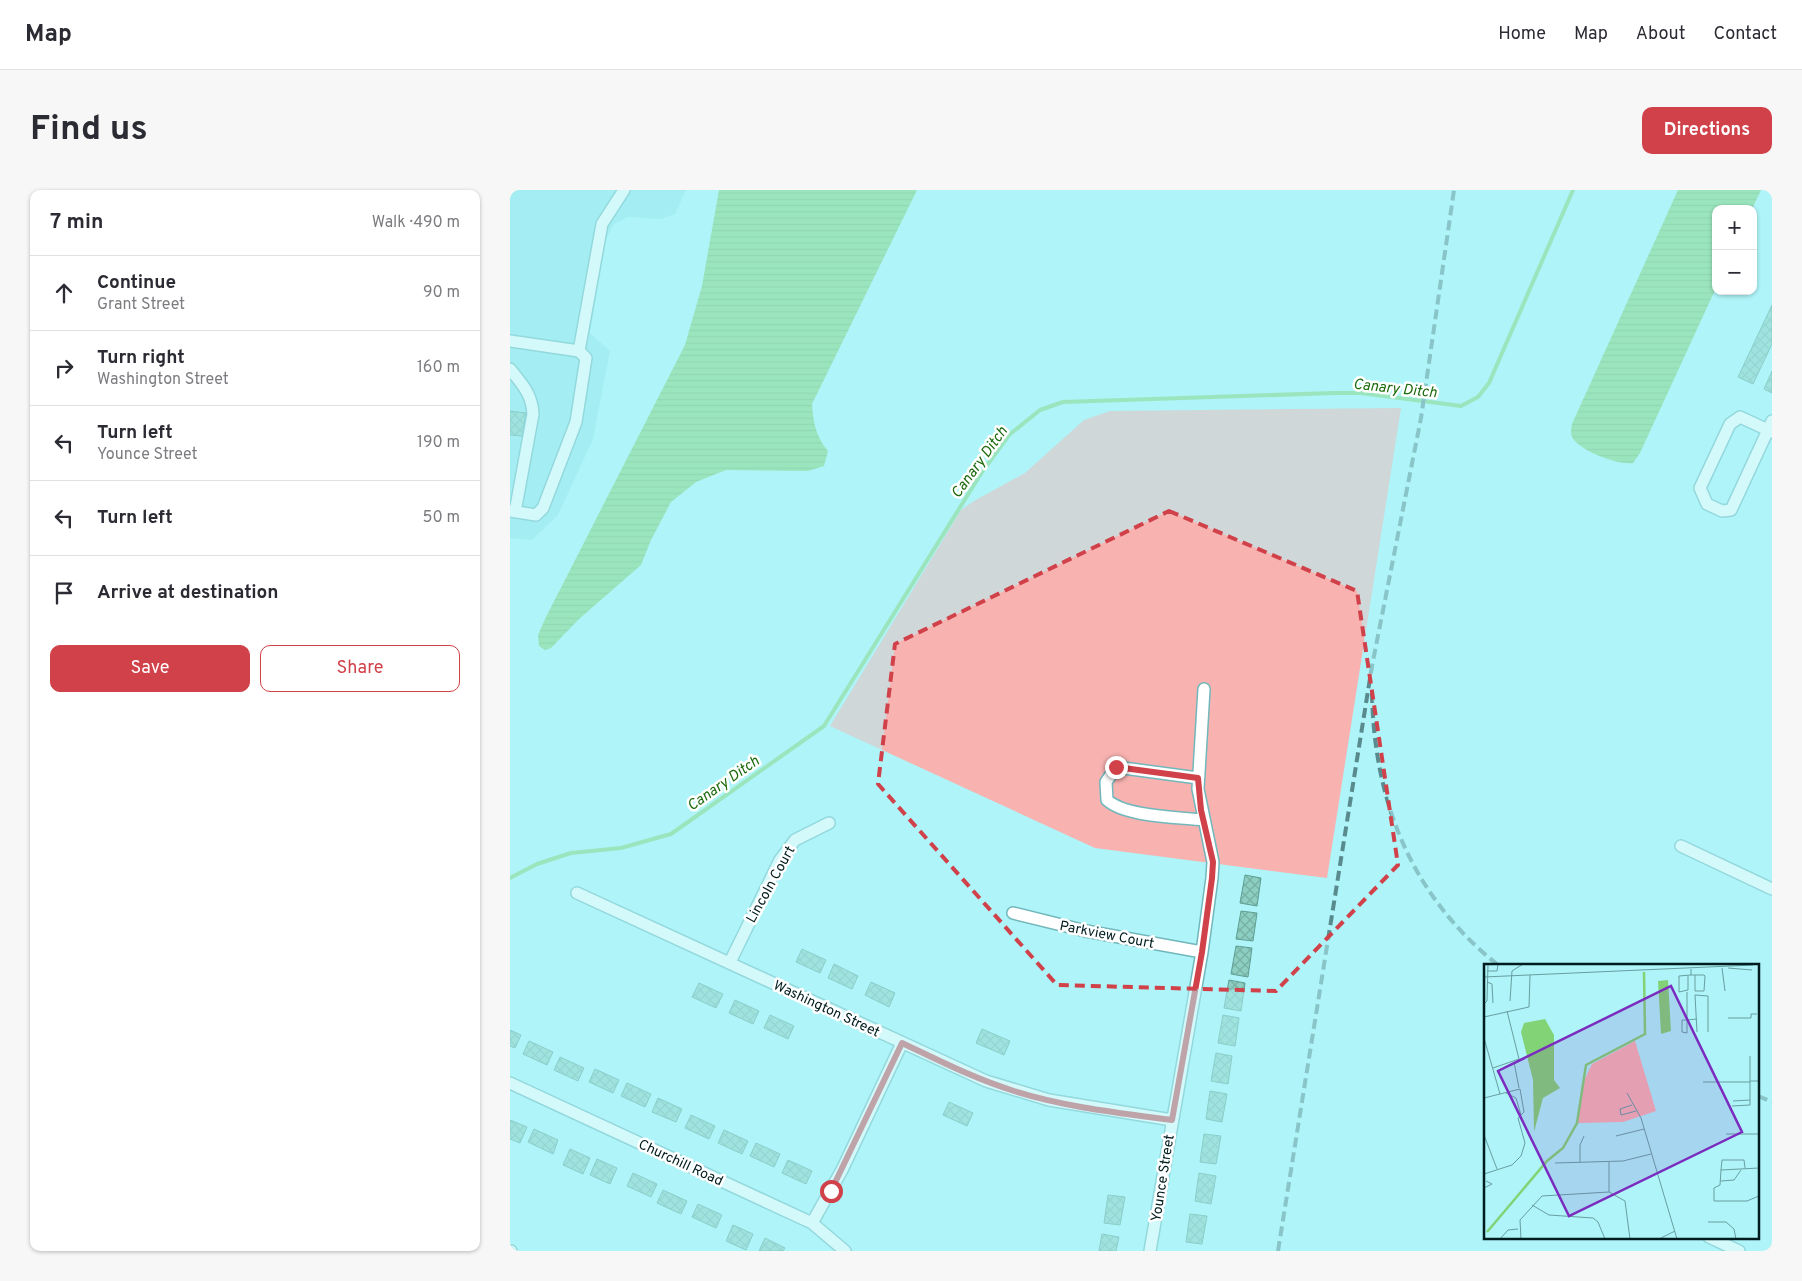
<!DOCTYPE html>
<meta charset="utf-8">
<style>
:root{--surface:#fff;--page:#f7f7f7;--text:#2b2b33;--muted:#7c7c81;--line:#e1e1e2;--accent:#d1414a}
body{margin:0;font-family:Overpass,sans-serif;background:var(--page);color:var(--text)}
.controls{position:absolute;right:15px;top:15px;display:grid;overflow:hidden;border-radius:10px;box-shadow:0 1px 4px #0004}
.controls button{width:45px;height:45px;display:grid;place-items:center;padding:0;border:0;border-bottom:1px solid var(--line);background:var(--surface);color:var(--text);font:25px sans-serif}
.stop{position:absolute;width:15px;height:15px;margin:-11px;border:4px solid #d1414a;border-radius:50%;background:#fff}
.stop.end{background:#d1414a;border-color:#fff;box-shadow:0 1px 5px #0008}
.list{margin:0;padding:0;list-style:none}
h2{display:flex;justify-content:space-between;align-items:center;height:65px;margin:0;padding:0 20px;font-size:21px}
h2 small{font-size:16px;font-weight:400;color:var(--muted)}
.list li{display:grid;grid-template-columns:32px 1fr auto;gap:15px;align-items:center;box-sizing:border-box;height:75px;padding:0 20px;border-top:1px solid var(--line)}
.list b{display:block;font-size:19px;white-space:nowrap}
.list p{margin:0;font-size:16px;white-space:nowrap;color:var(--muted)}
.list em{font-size:16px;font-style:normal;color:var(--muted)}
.actions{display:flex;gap:10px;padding:15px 20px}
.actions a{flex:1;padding:11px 0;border:1px solid var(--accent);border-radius:10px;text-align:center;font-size:18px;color:var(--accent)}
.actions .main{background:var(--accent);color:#fff}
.icon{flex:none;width:28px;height:28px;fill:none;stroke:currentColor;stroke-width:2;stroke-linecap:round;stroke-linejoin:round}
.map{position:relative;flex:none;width:1262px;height:1061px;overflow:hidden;border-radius:10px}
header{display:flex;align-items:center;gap:30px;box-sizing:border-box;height:70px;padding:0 25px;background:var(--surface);border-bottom:1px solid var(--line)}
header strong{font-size:24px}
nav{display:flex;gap:28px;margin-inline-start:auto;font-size:18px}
.intro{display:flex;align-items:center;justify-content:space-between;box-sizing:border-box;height:120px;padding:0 30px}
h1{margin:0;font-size:35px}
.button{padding:12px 22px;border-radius:10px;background:var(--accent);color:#fff;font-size:18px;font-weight:700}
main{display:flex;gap:30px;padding:0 30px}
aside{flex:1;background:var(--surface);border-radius:10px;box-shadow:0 1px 4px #0004}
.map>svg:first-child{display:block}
</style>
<header>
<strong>Map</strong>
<nav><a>Home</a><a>Map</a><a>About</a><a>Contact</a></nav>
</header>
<div class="intro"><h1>Find us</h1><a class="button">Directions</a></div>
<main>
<aside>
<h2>7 min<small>Walk · 490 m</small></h2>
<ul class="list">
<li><svg class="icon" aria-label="ahead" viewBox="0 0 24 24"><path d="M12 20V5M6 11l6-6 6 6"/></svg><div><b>Continue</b><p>Grant Street</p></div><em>90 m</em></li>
<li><svg class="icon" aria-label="right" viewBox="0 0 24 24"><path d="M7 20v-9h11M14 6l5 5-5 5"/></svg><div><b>Turn right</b><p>Washington Street</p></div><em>160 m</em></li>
<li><svg class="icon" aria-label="left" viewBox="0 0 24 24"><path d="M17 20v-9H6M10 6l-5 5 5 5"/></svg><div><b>Turn left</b><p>Younce Street</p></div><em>190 m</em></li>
<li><svg class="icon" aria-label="left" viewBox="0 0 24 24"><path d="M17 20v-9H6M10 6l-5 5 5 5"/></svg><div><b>Turn left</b></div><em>50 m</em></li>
<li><svg class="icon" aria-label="arrive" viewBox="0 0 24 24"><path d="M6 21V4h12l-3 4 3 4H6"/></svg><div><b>Arrive at destination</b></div></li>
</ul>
<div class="actions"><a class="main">Save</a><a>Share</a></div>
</aside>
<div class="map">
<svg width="1262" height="1061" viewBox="0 0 1262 1061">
<defs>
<pattern id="water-rules" width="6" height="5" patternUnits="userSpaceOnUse" patternTransform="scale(1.25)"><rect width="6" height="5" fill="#82d375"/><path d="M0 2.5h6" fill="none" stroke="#6eb565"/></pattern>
<pattern id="building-cross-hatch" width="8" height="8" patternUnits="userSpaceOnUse" patternTransform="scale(1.25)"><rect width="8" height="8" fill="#8ccec1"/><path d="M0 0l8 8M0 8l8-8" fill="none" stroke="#77b0a5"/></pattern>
</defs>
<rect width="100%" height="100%" fill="#aef4f8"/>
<path fill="#97e7ed" d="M0,0h176l-11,24 -14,5 -33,-2 -14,7 -9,17 -15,92 20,18 -17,88 -35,76 -26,25 -22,-2z"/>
<path fill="#f8b3b1" d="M891,218l-74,470 -232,-30 -265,-122 131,-216 13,-9 51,-28 59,-53 26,-9z"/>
<path fill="url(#water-rules)" d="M209,0h198l-105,214c1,18 4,33 16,47l-4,15 -16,5 -82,-1 -30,12 -25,20 -20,38 -10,25 -62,54 -28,29 -6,2 -6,-4 -1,-11 8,-18 139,-272 17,-59z
M1168,0h83l-9,19h-36v79l-76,165 -7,10c-16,2 -49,-11 -59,-23 -4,-4 -3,-10 -2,-16z"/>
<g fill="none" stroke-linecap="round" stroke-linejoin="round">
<path stroke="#82d375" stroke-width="4" d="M0,688l27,-14 34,-11 50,-5 50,-14 153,-108 158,-254 27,-37 31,-25 23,-8 271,-9h27l100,13 17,-9 11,-14 84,-193"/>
</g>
<path fill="url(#building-cross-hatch)" stroke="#5e9f93" d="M1262,115v39l-19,40 -15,-7z
M1262,181v22l-8,-4z
M0,221l16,2 -4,23 -12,-1z
M735,685l16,3 -4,28 -17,-3z
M731,721l16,2 -4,28 -17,-2z
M726,756l16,2 -4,29 -17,-3z
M292,759l24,11 -6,13 -24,-11z
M324,774l24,12 -6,13 -24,-11z
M719,790l16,3 -4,28 -17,-3z
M361,792l24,11 -6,14 -24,-12z
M189,793l24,11 -7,14 -24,-11z
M225,810l24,11 -6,13 -24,-11z
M260,825l24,11 -6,13 -24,-11z
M713,825l16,3 -4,28 -17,-3z
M472,839l28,12 -6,14 -28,-12z
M0,840l11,5 -6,13 -5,-2z
M19,851l24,11 -6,13 -24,-11z
M706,863l16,3 -4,28 -17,-3z
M50,867l24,11 -6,13 -24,-11z
M85,879l24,11 -6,13 -24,-11z
M117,893l24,11 -6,13 -24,-11z
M700,901l17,3 -5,28 -16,-3z
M148,908l24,11 -6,13 -24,-10z
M439,912l24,11 -6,13 -24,-11z
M181,925l24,11 -6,13 -24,-11z
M0,930l17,7 -7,16 -10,-4z
M24,939l24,11 -5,14 -25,-12z
M214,940l24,11 -6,13 -24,-11z
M694,944l17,2 -5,28 -16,-2z
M246,953l24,11 -6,13 -24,-11z
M60,959l20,9 -7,16 -20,-9z
M87,969l20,9 -7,16 -20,-9z
M278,970l24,11 -6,13 -24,-11z
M123,983l24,11 -6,13 -24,-11z
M689,983l17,3 -5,28 -16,-3z
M153,1000l24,11 -6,13 -24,-11z
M598,1005l17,2 -5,28 -16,-2z
M188,1014l24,11 -6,13 -24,-11z
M680,1024l17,2 -5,28 -16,-2z
M223,1035l20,9 -7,16 -20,-9z
M592,1044l17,3 -3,14h-17z
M255,1048l20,10 -2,3h-24z"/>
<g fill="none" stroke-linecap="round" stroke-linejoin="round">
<g stroke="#72b7bb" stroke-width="14">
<path id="minor" d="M0,151l69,10 7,7 -10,64 -33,86 -7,7 -26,-4
M69,161l23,-127 22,-34
M0,179c12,15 22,25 23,45l-18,98
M1262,231l-4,9 -37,80 -9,1 -15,-7 -7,-16 30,-64 10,-7 28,13 4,2
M688,588l-82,-11 -10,15 1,18c19,17 70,17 96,20
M1171,656l91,43
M67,703l409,188 63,19 123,20
M503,723l73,18 116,21
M220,772l50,-102 15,-20 34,-17
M0,893l302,140 33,28
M302,1033l30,-53 60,-127
M1199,1047l30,14
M0,1061h1
M640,1061l52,-299 10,-74 1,-16 -15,-73 6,-100"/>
</g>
<use href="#minor" stroke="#fff" stroke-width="11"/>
<path stroke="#598b8e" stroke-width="4" stroke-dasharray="10 5" stroke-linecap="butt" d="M862,503c2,108 39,203 126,272
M1248,906l14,6
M768,1061l94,-585 49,-248 33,-228"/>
</g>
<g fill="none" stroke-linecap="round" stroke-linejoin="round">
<path stroke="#d1414a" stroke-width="6" d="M321,1001l71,-148c36,17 73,36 112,48 50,16 106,22 158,29l30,-168 10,-74 1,-16 -12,-52 -3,-32 -82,-11"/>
</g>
<path d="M0 0H1262V1061H0ZM659,321l188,80 41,274 -122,126 -219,-6 -179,-201 17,-140z" fill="#aef4f8" fill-opacity=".55" fill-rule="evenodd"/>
<path fill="none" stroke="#d1414a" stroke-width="4" stroke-dasharray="10 6" stroke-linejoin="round" d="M659,321l188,80 41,274 -122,126 -219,-6 -179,-201 17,-140z"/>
<g text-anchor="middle" stroke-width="5" stroke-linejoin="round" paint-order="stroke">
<g font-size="14" fill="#001c1e" stroke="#fff">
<text transform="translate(260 694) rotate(-61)" y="5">Lincoln Court</text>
<text transform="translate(597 744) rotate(11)" y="5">Parkview Court</text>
<text transform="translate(317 818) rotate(25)" y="5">Washington Street</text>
<text transform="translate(171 972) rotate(25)" y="5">Churchill Road</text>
<text transform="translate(652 988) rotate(-81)" y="5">Younce Street</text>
</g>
<g font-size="15" font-style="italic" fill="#1b6a0b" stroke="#fff">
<text transform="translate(885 198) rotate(6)" y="5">Canary Ditch</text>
<text transform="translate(469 272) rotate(-54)" y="5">Canary Ditch</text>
<text transform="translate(213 593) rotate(-35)" y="5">Canary Ditch</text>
</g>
</g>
<g transform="translate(974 774)">
<rect width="275" height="275" fill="#aef4f8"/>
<path d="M151,77l21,70 -33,11 -45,1 4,-38 10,-21z" fill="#f8b3b1"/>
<path d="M184,16l3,51 -10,3 -3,-53zM61,55l9,16v45l6,8 -17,10 -9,34 -1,-52 -12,-48 3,-9z" fill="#82d375"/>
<path fill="none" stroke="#82d375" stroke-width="2.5" d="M3,268l60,-71 16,-13 14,-25 9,-58 59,-31 -1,-62"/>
<path fill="none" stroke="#689ea1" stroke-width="1" d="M238,4l3,23M244,4l24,2M207,5v6h13l1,1 -1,15h-9v-16M3,7h10l1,-7M275,10v214M204,12v14l-9,2v-16l12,-1M0,13l269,-12M3,18l5,2 1,19M203,28v41l-5,-1v-12h5l10,-1M211,31l13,1v36M211,31l2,37M26,37l2,-30 11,-7M0,40l3,-3 1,-37M0,53l45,-10 1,-32M244,54h23v-4h6M0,74l16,56M266,92v25M30,98l5,26M9,104l26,-9 -12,-48M219,118h47M22,129l10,5 5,17M143,129l14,25 36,121M0,134l36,-9 4,23 -6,6 7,25 -4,13 -9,9 -28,9M249,137l17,-1M148,141l-12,4 1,6 15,-4M248,142l18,-1v-24h8M242,170h33M0,171l13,34M132,172l28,-7M96,198v-17l4,-9M71,199l68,-2 28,-7M275,204l-38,2 -1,15 -6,3v13h33l12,-5M237,206l1,-10h22l1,8M237,217l13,-1 7,-10M0,224l8,-4 -6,-3M125,228v-30M48,241l17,10 44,3 5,4 7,17M224,258h18l8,7 2,10M16,275l8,-9 10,-1M37,275l-1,-19 22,-24 67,-4 16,9 5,38M175,275l16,-8"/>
<path fill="#7b2cbf" fill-opacity="0.15" stroke="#7b2cbf" stroke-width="2.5" d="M187,22l71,146 -173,84 -71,-145z"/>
<rect width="275" height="275" fill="none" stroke="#001c1e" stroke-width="2.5"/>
</g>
</svg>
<div class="controls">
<button>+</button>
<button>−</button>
</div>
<div class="stop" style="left:321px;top:1001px"></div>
<div class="stop end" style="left:606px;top:577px"></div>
</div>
</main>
